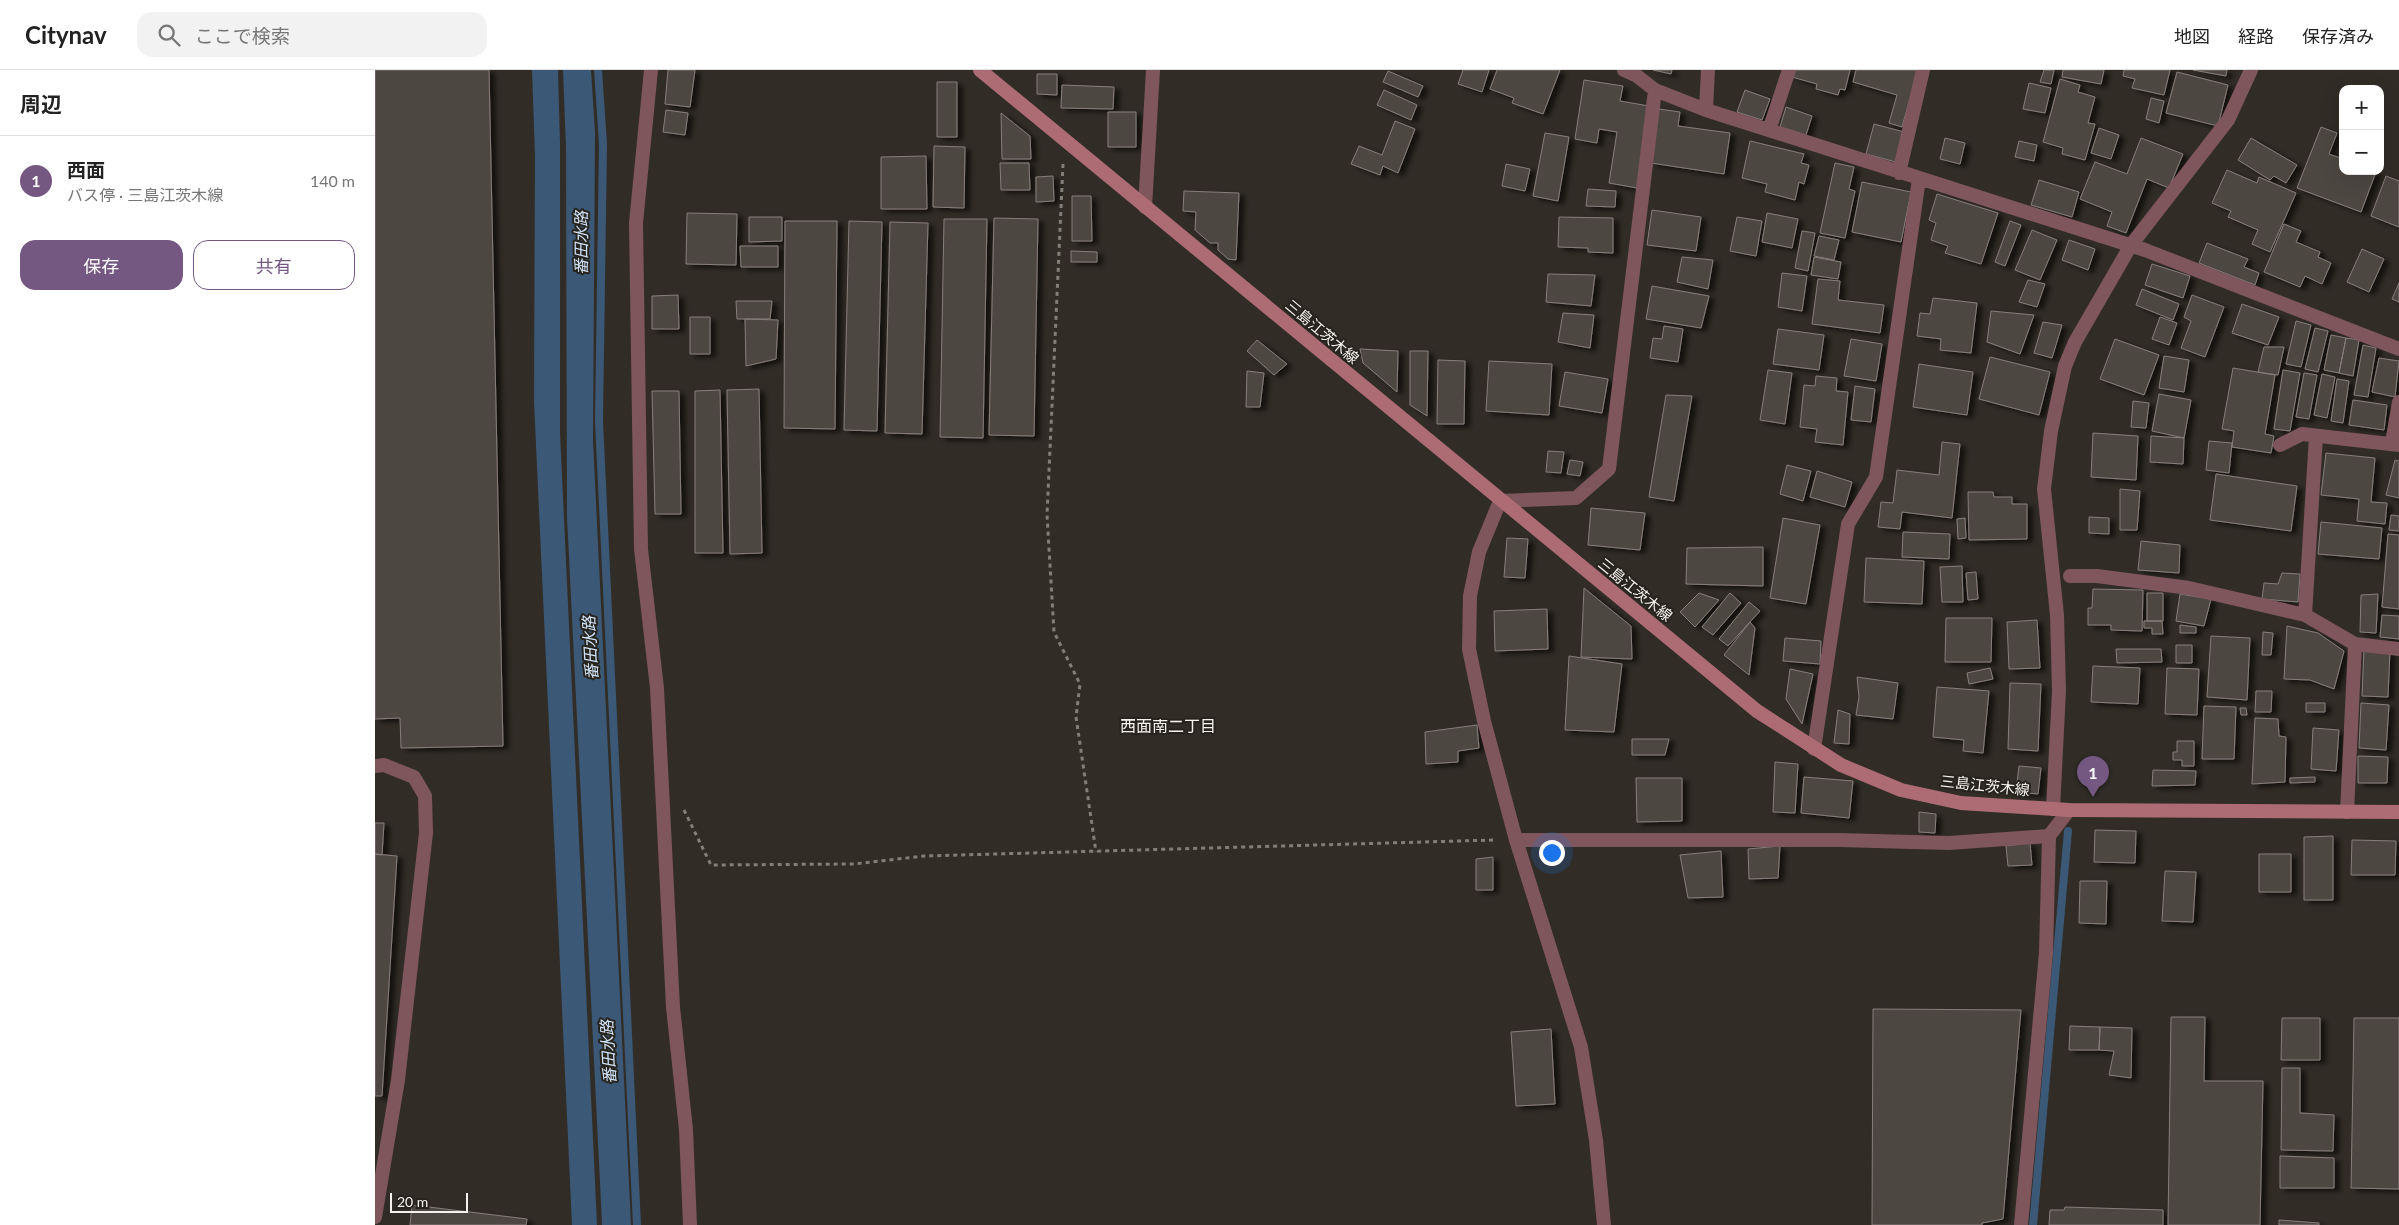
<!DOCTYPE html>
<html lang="ja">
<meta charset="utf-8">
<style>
:root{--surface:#fff;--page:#f2f2f2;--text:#222;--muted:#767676;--line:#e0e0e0;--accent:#745882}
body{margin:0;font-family:Lato,"Noto Sans JP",sans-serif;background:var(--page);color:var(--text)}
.controls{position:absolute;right:15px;top:15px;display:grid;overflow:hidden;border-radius:10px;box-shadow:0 5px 20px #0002}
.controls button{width:45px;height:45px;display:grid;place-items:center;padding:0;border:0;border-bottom:1px solid var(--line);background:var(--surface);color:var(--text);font:25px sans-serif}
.scale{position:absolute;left:15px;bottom:12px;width:78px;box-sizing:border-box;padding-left:5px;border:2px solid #f5f2ee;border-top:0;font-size:14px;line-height:18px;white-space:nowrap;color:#f5f2ee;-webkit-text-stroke:4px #27231d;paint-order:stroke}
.you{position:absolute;left:1176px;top:782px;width:18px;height:18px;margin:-12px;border:4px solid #fff;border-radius:50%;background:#1a73e8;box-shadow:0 0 0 8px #1a73e833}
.badge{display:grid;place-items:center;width:32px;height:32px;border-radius:50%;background:var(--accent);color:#fff;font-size:16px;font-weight:700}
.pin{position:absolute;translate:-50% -41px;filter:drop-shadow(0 1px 2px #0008)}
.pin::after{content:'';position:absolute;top:26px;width:18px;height:15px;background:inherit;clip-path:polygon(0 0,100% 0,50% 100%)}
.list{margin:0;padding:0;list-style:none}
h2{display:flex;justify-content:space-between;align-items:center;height:65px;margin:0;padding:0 20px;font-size:21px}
h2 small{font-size:16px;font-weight:400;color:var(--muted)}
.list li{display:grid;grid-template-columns:32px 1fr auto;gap:15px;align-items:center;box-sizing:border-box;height:90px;padding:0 20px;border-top:1px solid var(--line)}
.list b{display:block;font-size:19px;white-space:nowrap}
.list p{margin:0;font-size:16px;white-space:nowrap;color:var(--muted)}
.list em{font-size:16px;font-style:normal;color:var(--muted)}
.actions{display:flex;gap:10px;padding:15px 20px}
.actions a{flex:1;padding:11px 0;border:1px solid var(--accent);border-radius:15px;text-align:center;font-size:18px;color:var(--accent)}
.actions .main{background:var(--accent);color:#fff}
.icon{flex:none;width:28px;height:28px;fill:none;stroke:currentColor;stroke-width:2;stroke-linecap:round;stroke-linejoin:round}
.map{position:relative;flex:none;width:2024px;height:1155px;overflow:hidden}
header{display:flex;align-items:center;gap:30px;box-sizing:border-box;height:70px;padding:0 25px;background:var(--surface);border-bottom:1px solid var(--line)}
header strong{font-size:24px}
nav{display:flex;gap:28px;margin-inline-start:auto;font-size:18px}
.search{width:350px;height:45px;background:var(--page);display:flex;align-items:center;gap:12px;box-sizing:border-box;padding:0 18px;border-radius:15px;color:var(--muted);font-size:19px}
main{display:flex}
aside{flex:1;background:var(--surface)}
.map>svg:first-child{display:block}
</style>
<header>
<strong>Citynav</strong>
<div class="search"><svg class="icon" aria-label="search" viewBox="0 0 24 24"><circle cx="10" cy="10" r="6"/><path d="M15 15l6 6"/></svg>ここで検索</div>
<nav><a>地図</a><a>経路</a><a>保存済み</a></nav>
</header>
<main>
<aside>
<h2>周辺<small></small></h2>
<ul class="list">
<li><span class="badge">1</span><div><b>西面</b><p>バス停 · 三島江茨木線</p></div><em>140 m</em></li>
</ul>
<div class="actions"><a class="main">保存</a><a>共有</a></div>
</aside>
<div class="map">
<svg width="2024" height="1155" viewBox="0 0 2024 1155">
<defs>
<filter id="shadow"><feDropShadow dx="5.5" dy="3" stdDeviation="2.5" flood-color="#0009"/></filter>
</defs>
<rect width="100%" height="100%" fill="#312c26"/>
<path fill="#3b5977" d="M157,0h26l2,73v290l37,792h-25l-38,-824 1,-246z
M188,0h28l4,62 -2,309 38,784h-29l-2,-43 -33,-665 -1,-369z"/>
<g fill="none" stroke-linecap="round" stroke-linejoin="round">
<path stroke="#3b5977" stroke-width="8" d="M223,0l5,74 -4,277 38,804
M1658,1155l35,-394"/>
</g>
<path fill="#4e4643" stroke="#867e7a" filter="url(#shadow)" d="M0,0h114l14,676 -102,2 -1,-30 -25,1z
M293,0h27l-5,37 -25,-3z
M1088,0h26l-7,22 -24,-8z
M1122,0h63l-17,44 -31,-11 2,-5 -24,-9z
M1278,0h19l-1,4z
M1419,0h56l-5,20 -5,-1 -2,6 -22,-6 1,-5 -25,-7z
M1481,0h62l-16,57 -13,-4 8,-28 -44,-13z
M1669,0h10l-3,14 -11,-2z
M1688,0h41l-3,14 -39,-7z
M1749,0h46l-6,25 -32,-7 3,-9 -12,-3z
M1818,0h34l-1,6z
M1013,1l35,15 -5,11 -35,-15z
M1802,2l51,13 -10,41 -52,-13z
M662,4h20v21l-20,-1z
M1685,9l20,6 -2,7 17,5 -7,26 7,1 -10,36 -23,-6 1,-6 -20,-6z
M1209,10l39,6 -3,15 29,5 -12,82 -28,-5 8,-51 -18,-3 -2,14 -22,-4z
M562,12h20v55h-20z
M1654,13l22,5 -6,25 -22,-4z
M687,15l52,2 -1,22 -52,-1z
M1009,20l33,15 -6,15 -34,-15z
M1370,20l25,9 -8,21 -25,-8z
M1776,28l13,3 -5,22 -13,-4z
M1411,37l26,9 -6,19 -26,-8z
M1284,39l21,3 -2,14 52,7 -6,41 -73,-11z
M291,40l22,3 -3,22 -22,-3z
M733,42h28v35h-28z
M626,43l29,23 1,23h-29z
M1020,51l20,8 -17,44 -15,-7 -3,9 -29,-11 8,-18 23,9z
M1499,54l30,8 -8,30 -30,-8z
M1946,57l16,6 -8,21 14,5v12l33,1 -15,40 -64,-24z
M1724,58l20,7 -8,24 -20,-6z
M1170,63l24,4 -11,64 -25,-5z
M1570,68l20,5 -5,21 -20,-5z
M1766,68l42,16 -14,34 -22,-9 -21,54 -19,-7 5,-14 -32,-13 15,-37 32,12z
M1876,68l46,27 -11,18 -12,-7 -4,4 -32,-20z
M1375,71l54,13 -3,9 8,2 -5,19 -5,-2 -4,18 -30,-8 2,-8 -25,-6z
M1644,71l18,4 -3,16 -19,-4z
M559,76l31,1 -1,61 -31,-1z
M551,86l1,53h-46v-52z
M625,93h29l1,27h-29z
M1460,93l19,4 -5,22 6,2 -10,47 -25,-5z
M1131,94l24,5 -5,22 -23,-5z
M1852,100l30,13 2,-6 37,16 -26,59 -18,-8 6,-14 -30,-13 3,-6 -19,-8z
M678,106l1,25 -18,1v-25z
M2011,106l13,5v46l-28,-11z
M1664,110l40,12 -7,25 -41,-12z
M1487,112l49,10 -10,50 -49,-10z
M1213,119l28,2 -1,16 -29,-1z
M809,121l55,2 -3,67 -8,-1 -10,-9v-7h-8l-15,-13 1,-18 -13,-1z
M1562,124l61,19 -17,51 -36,-11 3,-7 -17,-6 5,-17 -7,-3z
M697,126h19l1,45h-20z
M1277,140l49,7 -5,34 -49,-6z
M312,143l50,1 -1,51 -50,-1z
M1392,143l31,6 -6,29 -30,-6z
M374,147h33v24l-33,1z
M1184,147l54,1v35l-25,-1v-4l-30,-1z
M1362,147l25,4 -6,35 -26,-5z
M619,148l44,1 -4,217 -45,-1z
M569,149h43l-4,219 -43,-1z
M410,151h52l-2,208 -51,-1z
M474,151l33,1 -5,209 -33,-1z
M1635,151l11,4 -16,41 -10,-4z
M515,152l38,1 -6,211 -37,-1z
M1909,154l17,7 -5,11 24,10 -2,5 13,6 -9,21 -17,-8 -5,11 -36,-15z
M1657,160l25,10 -17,40 -25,-10z
M1427,161l13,2 -7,38 -13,-3z
M1444,166l20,4 -5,20 -20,-4z
M1694,170l26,9 -7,21 -26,-10z
M1832,173l41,16 -4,8 15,6 -4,12 -56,-22z
M365,176h38v21h-37z
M1987,179l22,10 -15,33 -22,-10z
M696,181l26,1v10h-26z
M1307,187l31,3 -5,29 -31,-7z
M1439,187l27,5 -3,17 -27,-4z
M1777,194l38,12 -7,22 -38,-13z
M1407,203l25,3 -5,35 -24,-4z
M1173,204l47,1 -4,31 -45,-4z
M1443,209l22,2 -2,19 46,5 -4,28 -68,-9z
M1653,210l17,4 -8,23 -18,-5z
M2024,213v19l-7,-3z
M1277,216l57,10 -8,32 -55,-9z
M1767,219l37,15 -6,16 -37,-15z
M303,225l1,34h-27v-33z
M1817,225l32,12 -19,50 -24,-9 10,-27 -7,-4z
M1558,228l44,5 -6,50 -31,-3 1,-11 -24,-3 3,-23 10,1z
M361,231h36l-2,18h-33z
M1867,234l37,13 -11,28 -36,-12z
M1616,241l43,4 -14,39 -33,-12z
M1188,243l31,2 -4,33 -32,-6z
M315,247h20v37h-20z
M1785,247l17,6 -8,22 -17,-6z
M370,249l33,1 -2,39 -30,7z
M1921,251l15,4 -10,42 -15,-3z
M1668,252l19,3 -10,33 -18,-5z
M1289,256l19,3 -5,33 -28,-4 3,-20 9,1z
M1940,258l13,3 -10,41 -13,-3z
M1403,259l46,6 -5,35 -46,-6z
M1956,265l15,3 -7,35 -15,-3z
M1971,268l13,2 -6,36 -14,-3z
M1476,269l31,5 -6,37 -32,-5z
M1740,269l44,16 -15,40 -44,-16z
M882,270l30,24 -13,11 -27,-24z
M1988,275l13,3 -8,49 -14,-2z
M1889,277h20l-6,28 -20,-3z
M985,279l38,2 -1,41 -34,-29z
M1035,281h18l-1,65 -17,-11z
M1789,286l25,4 -5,32 -25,-4z
M1615,287l60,15 -11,43 -60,-16z
M2004,288l20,3 -4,36 -23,-5z
M1063,290l27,1 -1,63h-27z
M1114,291l63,3 -3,51 -63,-4z
M1544,294l54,8 -6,43 -54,-8z
M1858,298l42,7 -10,59 9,2 -3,17 -39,-6 2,-16 -12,-2z
M1393,300l24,3 -7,51 -25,-4z
M1908,300l17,3 -10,58 -16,-2z
M872,301l17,2 -4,34h-14z
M1190,302l43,7 -6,34 -43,-7z
M1929,303l13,2 -8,44 -13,-2z
M1947,304l13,3 -8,41 -13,-3z
M1441,306l21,2 -1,13 12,1 -5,53 -28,-3 2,-13 -17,-2 4,-42 11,1z
M1962,309l12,2 -6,42 -12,-2z
M1480,316l20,3 -4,33 -20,-2z
M384,319l3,164 -32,1 -3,-164z
M345,320l3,163h-28v-162z
M277,321h27l2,123h-26z
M1784,324l32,6 -7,38 -32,-7z
M1291,325l26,1 -18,105 -25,-4z
M1978,330l34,5 -3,25 -35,-5z
M1758,331l16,2 -3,25 -15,-1z
M1718,363l45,3 -2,44 -45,-3z
M1776,366l33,2 -1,26 -33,-2z
M1834,371l23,2 -3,30 -23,-3z
M1567,372l18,2 -8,74 -50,-6 -2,17 -22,-2 3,-25 12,1 4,-33 42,5z
M1173,381l16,1 -3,21 -15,-1z
M1951,383l49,5 -4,44 16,1 -2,21 -28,-3 2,-22 -38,-4z
M1195,390l13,2 -3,14 -13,-2z
M2020,390l4,1v37l-13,-3z
M1412,395l24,6 -8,30 -23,-7z
M1442,401l35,11 -7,25 -35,-10z
M1841,404l81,12 -6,45 -81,-11z
M1745,419l20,2 -3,39h-17z
M1593,422h25l1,5h18v7h15v35l-58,1z
M1216,438l54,5 -5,37 -52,-5z
M2016,445l8,1v15l-10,-1z
M1714,447l20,1v16l-20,-1z
M1408,448l37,7 -14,79 -36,-6z
M1590,448l1,20 -8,1 -1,-20z
M1946,452l61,6 -3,31 -61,-5z
M1528,462l47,2 -1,25 -47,-2z
M2013,464l11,1v74l-17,-2z
M1132,468l21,1 -3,39 -21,-1z
M1766,471l39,4 -1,28 -41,-3z
M1388,477v39l-77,-2 1,-36z
M1491,488l58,3 -2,43 -58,-2z
M1587,496l1,36h-21l-2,-35z
M1601,502l2,27 -10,1 -2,-27z
M1907,503l18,1 -2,28 -36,-3 2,-16 14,1z
M1209,518l47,38 1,33 -51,-2z
M1718,519l50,1 -1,41 -31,-1v-5h-23v-17h4z
M1324,523l20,7 -24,27 -15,-15z
M1355,523l11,10 -28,32 -11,-8z
M1772,523h16v28h-16z
M1805,524l31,5 -7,27 -28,-5z
M2003,524l-2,39 -16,-1 1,-37z
M1374,532l11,9 -32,35 -9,-7z
M1172,539l1,40 -53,2 -1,-40z
M2007,545l17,1v23l-19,-2z
M1571,548h46l-1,44h-46z
M1662,550l3,48 -31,1 -2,-47z
M1769,551h18l1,13h-11v-6h-8z
M1375,552l5,6 -6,47 -25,-20z
M1805,555l16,2v6h-16z
M1912,556l31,7 26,18 -10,38 -24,-9 -26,-1z
M1888,562l10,1 -2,22h-9z
M1836,566l39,2 -3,62 -40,-3z
M1410,568l36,3 -1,23 -37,-3z
M1801,575h16v18h-16z
M1989,578l26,1 -2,48 -26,-1z
M1741,579h45l1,13 -45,1z
M1194,586l53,8 -8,68 -49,-2z
M1718,596l47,2 -2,36 -47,-2z
M1615,598l3,11 -24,5 -2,-11z
M1792,598l32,1 -2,46 -32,-1z
M1415,599l23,5 -11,50 -16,-25z
M1482,607l41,6 -5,36 -37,-4 3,-18z
M1635,613l31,1 -3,67 -30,-2z
M1562,617l52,4 -6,62 -20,-2 1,-11 -31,-3z
M1881,621h16l-1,21h-16z
M1931,633h19v9h-19z
M1986,633l28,2 -3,45 -27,-2z
M1829,636l32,1 -2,52h-32z
M1865,638h6l1,7h-6z
M1463,640l12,4 -1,30 -15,-1z
M1880,648l23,1 1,17 7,1 -1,45 -33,2z
M1102,655l2,23 -21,3v11l-32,2 -1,-32z
M1938,658l26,2 -3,41 -25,-2z
M1257,669h37l-4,16h-33z
M1802,671h17v25h-12v-6h-9v-8h4z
M1983,686l30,1 -1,26h-29z
M1400,692l23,2 -3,49 -22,-1z
M1644,696l22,2 -3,26 -22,-2z
M1778,700l43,1 -1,14 -43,1z
M1429,707l49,4 -4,37 -48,-5z
M1940,707v5l-25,1v-5z
M1261,708h46v43l-45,1z
M1544,742l17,2 -1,19 -16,-1z
M0,753h9l-2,32 -7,-1z
M1720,760l41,1 -1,32 -41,-1z
M1958,766v64h-29v-63z
M1977,770l44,1 -1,34h-44z
M1655,773l2,22 -24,1 -2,-20z
M1405,776l-2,32 -29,1 -1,-30z
M1346,781l2,46 -35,1 -8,-43z
M0,784l22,2 -15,240h-7z
M1884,784h32v38h-32z
M1118,787v33h-17v-31z
M1790,801l31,1 -3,50 -31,-1z
M1705,811h27l-1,43 -27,-1z
M1498,939l148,1 -18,209 -21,4v2h-110z
M1796,947h34l-1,64h59l-3,144h-92z
M1907,948h38v42h-39z
M1979,948h45v171l-48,-1z
M1695,956l30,1 -1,23h-30z
M1725,957l32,1 -1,50 -22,-3 5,-24 -15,-1z
M1176,959l4,75 -39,2 -5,-74z
M1907,998h18v45l34,2 -1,36 -52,-1z
M1905,1086l54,2v30h-54z
M37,1135l115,14 -1,6h-116z
M1690,1137l98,3v15h-114l1,-15h14z
M1904,1150l40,3v2h-40z"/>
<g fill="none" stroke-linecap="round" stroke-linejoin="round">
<path stroke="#827e78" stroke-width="3" stroke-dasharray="4 4" stroke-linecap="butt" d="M688,94l-16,351 7,117 26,52 -4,33 20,135
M309,740l27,55 143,-1 70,-8 571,-16"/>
<path stroke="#7f565b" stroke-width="14" d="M1141,770h323l110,3 100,-7"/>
<path stroke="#7f565b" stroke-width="14" d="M276,0l-15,153 5,326 16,139 16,319 13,123 4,95
M1249,0l13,6 18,14 51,20 439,140 254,99
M1331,40l2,-40
M1394,60l20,-60
M1524,103l24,-103
M770,137l8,-137
M2017,373l7,-41
M1905,375l22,-11 97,11
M1695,506h27l92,12 116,27 50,29 44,5
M1930,545l11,-179
M1439,679l34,-225 28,-47 43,-298
M1678,739l6,-118 -2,-76 -13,-126 7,-58 14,-65 10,-24 56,-97 97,-125 23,-50
M1972,742l8,-168
M1229,1155l-8,-85 -15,-93 -65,-207 -32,-119 -15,-72 1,-53 9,-44 21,-51 76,-3 33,-29 46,-379
M1646,1155l25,-272 3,-117 20,-26"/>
<path stroke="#7f565b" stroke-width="14" d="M0,696l9,-1 30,12 11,19 1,37 -28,247 -23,137"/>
<path stroke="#ad6c74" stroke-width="14" d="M605,0l777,641 84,54 60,25 60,13 108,7 330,2"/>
</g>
<g text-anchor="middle" stroke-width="4" stroke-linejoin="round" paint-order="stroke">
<g font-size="15" fill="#f5f2ee" stroke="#27231d">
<text transform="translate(947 262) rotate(40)" y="5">三島江茨木線</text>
<text transform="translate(1260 520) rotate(39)" y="5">三島江茨木線</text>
<text transform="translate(1610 716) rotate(6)" y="5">三島江茨木線</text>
</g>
<g font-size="16" font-style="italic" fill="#d0e4f9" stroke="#27231d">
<text transform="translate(206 173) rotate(-90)" y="6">番田水路</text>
<text transform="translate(215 578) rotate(-93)" y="6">番田水路</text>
<text transform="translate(233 982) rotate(-93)" y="6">番田水路</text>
</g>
<g font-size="16" fill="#f5f2ee" stroke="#27231d">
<text x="793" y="662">西面南二丁目</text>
</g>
</g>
</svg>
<div class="controls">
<button>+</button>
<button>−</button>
</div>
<div class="scale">20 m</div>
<div class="you"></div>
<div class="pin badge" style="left:1718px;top:727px">1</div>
</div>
</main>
